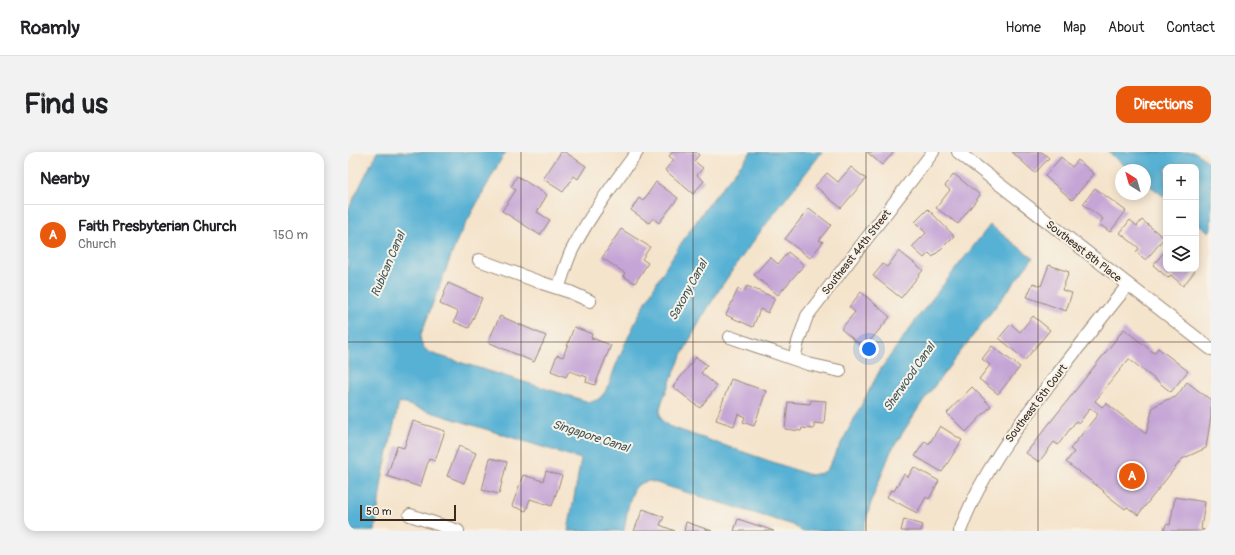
<!DOCTYPE html>
<meta charset="utf-8">
<style>
:root{--surface:#fff;--page:#f2f2f2;--text:#202124;--muted:#757577;--line:#e0e0e0;--accent:#ea580c}
body{margin:0;font-family:Pangolin,sans-serif;background:var(--page);color:var(--text)}
.controls{position:absolute;right:12px;top:12px;display:grid;overflow:hidden;border-radius:8px;box-shadow:0 2px 10px #0003}
.controls button{width:36px;height:36px;display:grid;place-items:center;padding:0;border:0;border-bottom:1px solid var(--line);background:var(--surface);color:var(--text);font:20px sans-serif}
.compass{position:absolute;left:767px;top:12px;width:36px;height:36px;border-radius:50%;background:var(--surface);box-shadow:0 2px 10px #0003;rotate:323deg}
.scale{position:absolute;left:12px;bottom:10px;width:96px;box-sizing:border-box;padding-left:4px;border:2px solid #3b2a1e;border-top:0;font-size:11px;line-height:14px;white-space:nowrap;color:#3b2a1e;-webkit-text-stroke:3px #f7f3e8;paint-order:stroke}
.you{position:absolute;left:521px;top:197px;width:14px;height:14px;margin:-10px;border:3px solid #fff;border-radius:50%;background:#1a73e8;box-shadow:0 0 0 6px #1a73e833}
.badge{display:grid;place-items:center;width:26px;height:26px;border-radius:50%;background:var(--accent);color:#fff;font-size:13px;font-weight:700}
.pin{position:absolute;translate:-50% -50%;border:2px solid #fff;box-shadow:0 1px 4px #0006}
.list{margin:0;padding:0;list-style:none}
h2{display:flex;justify-content:space-between;align-items:center;height:52px;margin:0;padding:0 16px;font-size:17px}
h2 small{font-size:13px;font-weight:400;color:var(--muted)}
.list li{display:grid;grid-template-columns:26px 1fr auto;gap:12px;align-items:center;box-sizing:border-box;height:60px;padding:0 16px;border-top:1px solid var(--line)}
.list b{display:block;font-size:15px;white-space:nowrap}
.list p{margin:0;font-size:13px;white-space:nowrap;color:var(--muted)}
.list em{font-size:13px;font-style:normal;color:var(--muted)}
.icon{flex:none;width:22px;height:22px;fill:none;stroke:currentColor;stroke-width:2;stroke-linecap:round;stroke-linejoin:round}
.map{position:relative;flex:none;width:863px;height:379px;overflow:hidden;border-radius:12px}
header{display:flex;align-items:center;gap:24px;box-sizing:border-box;height:56px;padding:0 20px;background:var(--surface);border-bottom:1px solid var(--line)}
header strong{font-size:19px}
nav{display:flex;gap:22px;margin-inline-start:auto;font-size:14px}
.intro{display:flex;align-items:center;justify-content:space-between;box-sizing:border-box;height:96px;padding:0 24px}
h1{margin:0;font-size:28px}
.button{padding:10px 18px;border-radius:12px;background:var(--accent);color:#fff;font-size:14px;font-weight:700}
main{display:flex;gap:24px;padding:0 24px}
aside{flex:1;background:var(--surface);border-radius:12px;box-shadow:0 2px 10px #0003}
.map>svg:first-child{display:block}
</style>
<header>
<strong>Roamly</strong>
<nav><a>Home</a><a>Map</a><a>About</a><a>Contact</a></nav>
</header>
<div class="intro"><h1>Find us</h1><a class="button">Directions</a></div>
<main>
<aside>
<h2>Nearby<small></small></h2>
<ul class="list">
<li><span class="badge">A</span><div><b>Faith Presbyterian Church</b><p>Church</p></div><em>150 m</em></li>
</ul>
</aside>
<div class="map">
<svg width="863" height="379" viewBox="0 0 863 379">
<rect width="100%" height="100%" fill="#f7f3e8"/>
<filter id="ink" filterUnits="userSpaceOnUse"><feTurbulence type="fractalNoise" baseFrequency=".025" numOctaves="2"/><feDisplacementMap in="SourceGraphic" scale="8" xChannelSelector="R" yChannelSelector="G"/><feConvolveMatrix kernelMatrix="1 2 1 2 8 2 1 2 1" color-interpolation-filters="sRGB"/></filter>
<filter id="wash" filterUnits="userSpaceOnUse"><feTurbulence type="fractalNoise" baseFrequency=".012" numOctaves="4" result="noise"/><feDisplacementMap in="SourceGraphic" scale="16" xChannelSelector="R" yChannelSelector="G"/><feGaussianBlur stdDeviation="0.9" result="paint"/><feColorMatrix in="noise" values="0 0 0 0 0 0 0 0 0 0 0 0 0 0 0 0 0 1.4 0 .05"/><feComposite in="paint" operator="in"/></filter>
<g filter="url(#wash)">
<rect width="100%" height="100%" fill="#f5e4cc"/>
<path fill="#56b1d4" stroke="#486e79" d="M29,0h129l-6,9 -42,77 -37,96c-2,9 2,14 9,19l159,49c18,-1 21,-23 27,-37 21,-52 51,-103 84,-149 16,-22 34,-43 51,-64h71c-56,73 -117,144 -152,230 -3,9 -11,22 -10,32 0,6 5,10 11,13l139,48 12,-2 5,-3 53,-100 38,-53 72,-92 43,33 -85,110 -25,33 -32,50 -19,48 -9,32h-62l-8,-6 -143,-44c-4,1 -8,1 -12,4 -9,7 -12,34 -14,46h-56l13,-72 -182,-57 -17,77 -7,52h-27v-321z
M760,0h87l16,12v64l-2,4 -13,-10v-55h-30v31l-21,-16v-12h-15z"/>
<g id="blocks">
<path fill="#c5a4d6" d="M213,0h4l21,14 -8,13 -4,-3 -11,16 -20,-13z
M325,0h23l3,3 -5,6 9,7 -6,7 7,6 -11,13 -28,-24 9,-10 -5,-4z
M519,0h27l-12,13z
M664,0h30l7,6 -14,15z
M713,5l11,10 6,-7 16,14 -22,26 -27,-24z
M503,15l15,12 -25,29 -26,-22 12,-13 11,9z
M606,22l26,21 -22,29 -22,-16 14,-18 -5,-4z
M169,24l30,19 -10,17 13,8 -10,15 -38,-24 14,-21 -5,-3z
M308,30l22,16 -19,25 -6,-5 -4,5 -18,-13 8,-12 4,3z
M747,36l31,23 -16,21 -11,-8 4,-5 -20,-15z
M461,56l22,17 -12,15 4,2 -13,16 -25,-19z
M580,57l26,27 -21,21 -4,-4 -5,5 -12,-11 14,-14 -11,-11z
M782,68l7,6 5,-6 22,18 -18,22 -10,-8 3,-4 -19,-15z
M273,77l29,18 -8,12 6,4 -13,20 -12,-7 2,-3 -23,-15z
M818,98v19h26l3,2 -12,15 -12,-11 -3,3 -15,-13z
M551,99l24,19 -22,28 -28,-22 10,-12 4,3z
M440,100l16,13 -26,30 -24,-20 16,-18 8,7z
M701,113l20,7 -7,18 10,3 -6,18 -39,-14 6,-14 8,3z
M100,131l34,15 -13,30 -15,-6 4,-10 -18,-8z
M399,134l28,12 -7,15 -8,-4 -7,18 -27,-12 12,-26 6,3z
M513,140l29,25 -26,31 -23,-19 14,-17 -6,-5z
M152,164l46,20 -12,26 -46,-20z
M685,164l17,14 -25,30 -26,-22 12,-14 9,8z
M226,175l18,7 -1,4 20,7 -16,40 -9,-3 1,-5 -18,-6 -3,6 -15,-6 6,-16 6,2z
M776,177l30,24 4,-5 30,23 -17,21 -42,-33 -34,42 7,6 4,-4 40,31 7,-27 13,-7 10,-3 11,-15 24,18v16l-5,32 -24,11 -44,56 -11,-8 -2,2 -22,-17 1,-1 -38,-29 8,-10 -4,-3 28,-35 -8,-6 -11,15 -3,-2 -18,24 -4,-3 -15,20 -13,-9z
M644,194l28,21 -22,27 -19,-15 11,-14 -8,-6z
M348,205l11,8 -6,8 16,13 -17,22 -27,-21z
M383,227l35,12 -12,35 -11,-4 2,-5 -7,-3 -4,12 -18,-6z
M624,235l19,19 -25,26 -19,-19z
M463,248l15,1 -2,23 -10,-1v6l-12,-1 -1,3 -16,-2 3,-27 22,2z
M65,269l32,10 -10,30 -6,-2 -9,28 -33,-11 10,-30 7,2z
M592,274l22,14 -20,32 -27,-16 10,-15 4,3z
M111,294l17,7 -12,30 -17,-7z
M142,306l17,4 -8,32 -17,-4z
M566,315l25,14 -10,18 -3,-2 -9,16 -30,-16 4,-7 3,1 10,-17 4,3z
M198,319l16,5 -10,30 -22,-7 -4,12 -14,-5 11,-31 20,6z
M827,345l30,5 -4,27 6,2h-43l2,-7 4,1z
M295,357l21,8 -4,8 15,6h-41z
M390,367l36,12h-40z
M556,367l19,6 -2,6h-20z
M338,370l26,9h-28z"/>
</g>
</g>
<g filter="url(#ink)">
<use href="#blocks" fill-opacity="0" stroke="#988775" stroke-width="1"/>
<g fill="none" stroke-linecap="round" stroke-linejoin="round">
<g stroke="#988775" stroke-width="14">
<path id="minor" d="M610,0l253,197
M131,108l63,23 28,9 20,9
M210,136c5,-12 8,-26 14,-38 18,-35 42,-67 65,-98
M382,185l78,27 32,7
M446,207l4,-17 9,-26 126,-164
M62,363l48,16
M612,379c19,-54 54,-100 88,-145 27,-34 53,-68 80,-101"/>
</g>
<use href="#minor" stroke="#fff" stroke-width="12"/>
</g>
</g>
<path fill="none" stroke="#3b2a1e" stroke-width="1" stroke-opacity="0.55" d="M173,0v379M345,0v379M518,0v379M690,0v379M0,190h863"/>
<g text-anchor="middle" stroke-width="4" stroke-linejoin="round" paint-order="stroke">
<g font-size="11" fill="#3b2a1e" stroke="#f7f3e8">
<text transform="translate(736 99) rotate(38)" y="4">Southeast 8th Place</text>
<text transform="translate(508 100) rotate(-52)" y="4">Southeast 44th Street</text>
<text transform="translate(688 251) rotate(-53)" y="4">Southeast 6th Court</text>
</g>
<g font-size="12" font-style="italic" fill="#44595e" stroke="#f7f3e8">
<text transform="translate(40 112) rotate(-67)" y="4">Rubican Canal</text>
<text transform="translate(340 138) rotate(-61)" y="4">Saxony Canal</text>
<text transform="translate(561 225) rotate(-55)" y="4">Sherwood Canal</text>
<text transform="translate(243 284) rotate(18)" y="4">Singapore Canal</text>
</g>
</g>
</svg>
<div class="controls">
<button>+</button>
<button>−</button>
<button><svg class="icon" aria-label="layers" viewBox="0 0 24 24"><path d="M12 4l9 5-9 5-9-5zM3 14l9 5 9-5"/></svg></button>
</div>
<svg class="compass" viewBox="-18 -18 36 36"><path d="M0-13l5 13h-10z" fill="#e53935"/><path d="M0 13l5-13h-10z" fill="#757577"/></svg>
<div class="scale">50 m</div>
<div class="you"></div>
<div class="pin badge" style="left:784px;top:324px">A</div>
</div>
</main>
